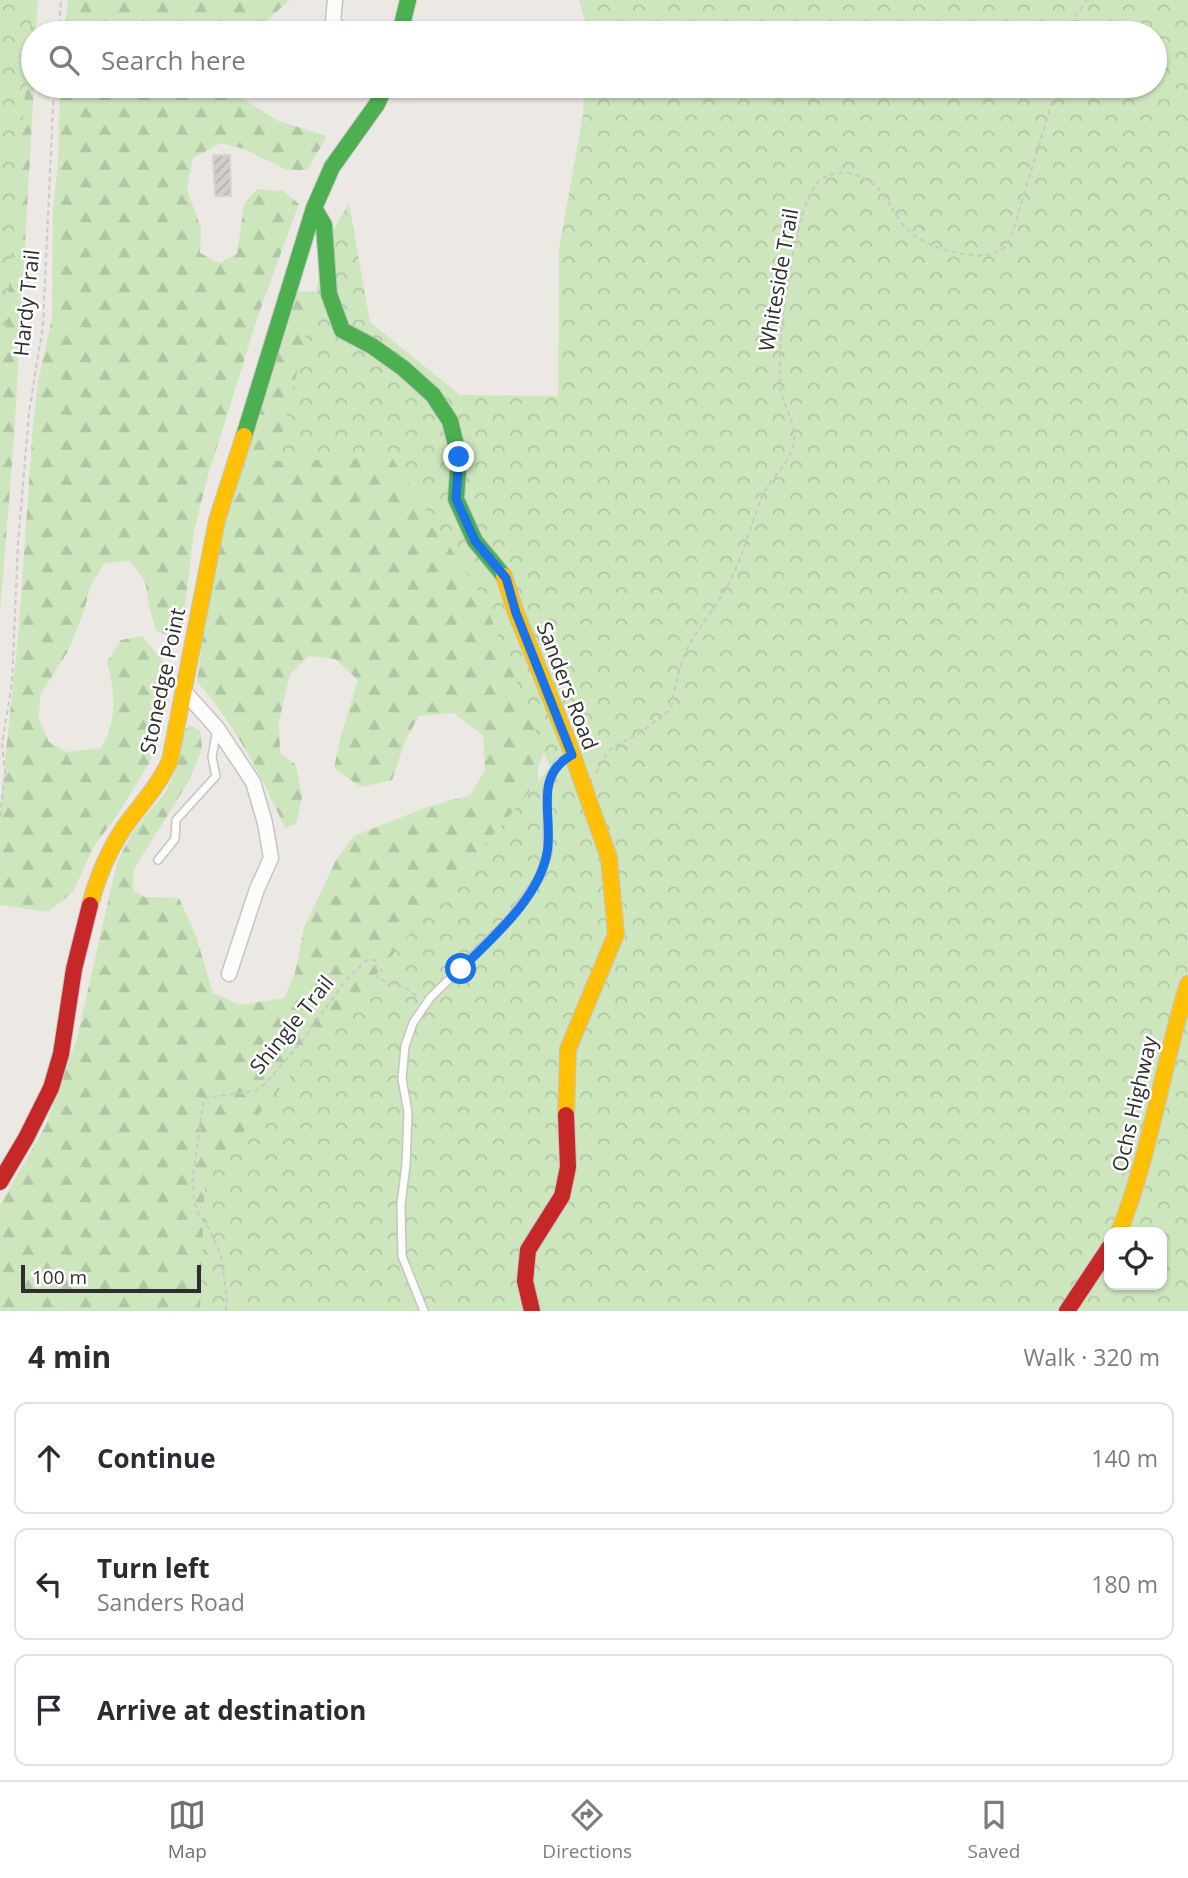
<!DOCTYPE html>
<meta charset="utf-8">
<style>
:root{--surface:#fff;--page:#f2f2f3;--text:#2b2b33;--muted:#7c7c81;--line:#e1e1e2;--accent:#706f6e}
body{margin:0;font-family:"Open Sans",sans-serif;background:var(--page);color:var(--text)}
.controls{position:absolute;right:21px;bottom:21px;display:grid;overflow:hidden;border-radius:14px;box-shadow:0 2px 5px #0004}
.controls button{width:63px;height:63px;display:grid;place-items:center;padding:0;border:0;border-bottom:2px solid var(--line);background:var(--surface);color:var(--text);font:35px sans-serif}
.scale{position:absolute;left:21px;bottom:18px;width:180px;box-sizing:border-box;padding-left:7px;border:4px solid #2e2e2e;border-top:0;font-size:19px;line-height:24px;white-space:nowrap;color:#2e2e2e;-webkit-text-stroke:5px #fff;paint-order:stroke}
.stop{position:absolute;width:21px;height:21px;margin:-16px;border:5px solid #1a73e8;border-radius:50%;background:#fff}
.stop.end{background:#1a73e8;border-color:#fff;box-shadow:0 2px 7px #0008}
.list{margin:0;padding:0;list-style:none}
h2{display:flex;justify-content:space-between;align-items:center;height:91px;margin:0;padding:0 28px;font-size:30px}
h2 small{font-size:23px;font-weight:400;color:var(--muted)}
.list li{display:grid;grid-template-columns:46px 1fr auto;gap:21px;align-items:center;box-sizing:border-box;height:112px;margin:0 14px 14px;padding:0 14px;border:2px solid var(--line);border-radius:14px}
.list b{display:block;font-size:26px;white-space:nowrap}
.list p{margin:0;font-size:23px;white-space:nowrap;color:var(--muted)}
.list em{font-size:23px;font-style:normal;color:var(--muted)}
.icon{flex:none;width:38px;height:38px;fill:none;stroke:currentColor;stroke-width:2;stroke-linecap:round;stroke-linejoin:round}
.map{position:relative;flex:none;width:1188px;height:1311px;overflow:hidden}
.search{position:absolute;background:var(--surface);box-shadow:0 2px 5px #0004;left:21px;right:21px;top:21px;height:77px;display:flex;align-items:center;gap:18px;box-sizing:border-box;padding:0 24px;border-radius:38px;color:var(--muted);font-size:26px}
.sheet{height:469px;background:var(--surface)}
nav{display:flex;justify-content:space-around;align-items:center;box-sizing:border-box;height:98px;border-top:2px solid var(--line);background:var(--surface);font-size:19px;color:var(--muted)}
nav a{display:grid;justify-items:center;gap:4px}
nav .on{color:var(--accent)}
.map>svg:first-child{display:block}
</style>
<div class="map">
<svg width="1188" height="1311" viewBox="0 0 1188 1311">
<defs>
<pattern id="forest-firs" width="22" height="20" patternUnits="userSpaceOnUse" patternTransform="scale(1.75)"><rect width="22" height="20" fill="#cee6be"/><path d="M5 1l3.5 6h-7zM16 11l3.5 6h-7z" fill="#b1c6a4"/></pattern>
<pattern id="park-crowns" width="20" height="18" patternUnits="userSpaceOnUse" patternTransform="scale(1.75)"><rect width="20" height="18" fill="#cee6be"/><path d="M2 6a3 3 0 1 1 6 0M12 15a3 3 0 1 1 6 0" fill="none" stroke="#b1c6a4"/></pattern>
<pattern id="building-hatch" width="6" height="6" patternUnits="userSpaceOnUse" patternTransform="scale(1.75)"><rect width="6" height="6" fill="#d1cecb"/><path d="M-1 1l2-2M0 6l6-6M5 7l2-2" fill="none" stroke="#b4b1af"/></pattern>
</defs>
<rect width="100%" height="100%" fill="#ece8e4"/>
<path fill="url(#forest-firs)" d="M0,0h38l-2,33h-3l1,53 -20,352 -14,175z
M68,0h225l-5,1 -19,18 -23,14h-182z
M60,86h163l55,35 49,15 -20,34h-20l-43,-21 -23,-6 -28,15 -6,32 14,38 -1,25 19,10 18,-9 7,-50 13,-15 26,2 16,13 -40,109 -52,166 -13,52 -12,101c-9,8 -17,3 -26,-2l-6,-20 -5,-29 -15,-20 -25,2 -14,22 -8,29 -15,37 -28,44 -1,24 10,23 17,10 35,-4c17,-28 14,-56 6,-86l14,-22 21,-4 27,32v30l-19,64 -32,52 -24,32 -21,46 -25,20 -48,-7v-94l19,-185 14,-201 5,-43 14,-64 1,-110 5,-45z
M296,291l25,1 51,63 181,375 -15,37v49l-128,495h-410v-106l46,-80 31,-87 40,-176 16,-30 33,-41 10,-22 7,-37 6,-7 11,6 2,17 -12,31 -56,90 -1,21 11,7 35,1 17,38 17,57 27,12 44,-7 11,-25 9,-45 32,-68 18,-24 73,-29 43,-12 15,-25 -2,-35 -30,-22 -34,3 -14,25 -13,39 -31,7 -27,-19 7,-33 17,-55 -23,-21 -26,-3 -19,18 -11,47 1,32 16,12 6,32 -6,27 -11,4c-23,-51 -50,-104 -88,-146l7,-58 21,-105z"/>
<path fill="url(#park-crowns)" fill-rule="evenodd" d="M0,0h33l-33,394z
M579,0h609v1311h-988l5,-133 345,-411 -67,-169 -91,-140 -116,3 52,-222 21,-36 21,119 90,73 98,1 1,-147 24,-134 1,-29h571v-53h-567zM1109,1232h53v53h-53z"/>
<path fill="url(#building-hatch)" stroke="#d7d4d0" stroke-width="2" d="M213,155h17l1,41h-16z"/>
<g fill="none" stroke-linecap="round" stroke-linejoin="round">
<g stroke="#c5c4c5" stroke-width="10">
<path id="lane" d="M158,860l17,-21 1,-19 40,-44 -4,-19 5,-28
M424,1311l-22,-55 -1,-52 5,-39 2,-53 -6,-33 3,-33 8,-23 17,-25 81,-80 28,-40 9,-26 -1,-62 6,-17 6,-11 13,-6"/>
</g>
<g stroke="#c5c4c5" stroke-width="17">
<path id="street" d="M335,0l-2,22 12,11
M183,690l34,38 36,54 12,41 6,35 -14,31 -28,85"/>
</g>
<g stroke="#c5c4c5" stroke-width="18">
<path id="fast" d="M400,33l8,-33
M314,208l10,17 5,69 13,36 30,16 31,22 30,27 17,26 9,36 -3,42 19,42 29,35
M244,436l70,-228 18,-41 45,-63 8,-18"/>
</g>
<g stroke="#c5c4c5" stroke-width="18">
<path id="slow" d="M504,576l12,37 51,126 42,119 7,76 -48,115 -2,66
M90,905c7,-27 18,-53 33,-76 16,-23 36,-43 47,-69l47,-240 27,-84
M1119,1232c32,-80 43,-166 69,-248"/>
</g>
<g stroke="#c5c4c5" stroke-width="18">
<path id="jam" d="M0,1182l26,-44 25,-50 10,-34 13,-85 16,-64
M532,1311l-7,-30 3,-31 34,-54 6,-29 -2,-52
M1067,1311l42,-63"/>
</g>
<path stroke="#c9c9c8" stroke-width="2" stroke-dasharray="5 3.5" stroke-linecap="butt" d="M59,33l2,-33
M1070,33l3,-14 14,-19
M596,773l13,-23 35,-20 27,-21c4,-24 9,-50 22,-71 12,-19 27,-37 37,-57 14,-27 21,-57 32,-85 9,-19 29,-33 32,-54 2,-19 -9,-33 -13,-51 -7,-33 13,-189 38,-210 21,-17 51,-5 65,14 8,12 13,25 24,35 17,18 78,37 98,16 3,-4 5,-11 7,-15l44,-145
M0,816l5,-43 -3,-29 10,-61 6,-140 11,-130 14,-88 11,-239
M226,1311l1,-14 -6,-42 -11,-25 -11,-15 -5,-14 -1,-25 11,-78 51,-7 11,-8 36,-42 43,-60 22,-21h8l3,19 28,9 12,9"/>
<use href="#lane" stroke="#fcfcfb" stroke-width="7"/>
<use href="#street" stroke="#fcfcfb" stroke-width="14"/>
<use href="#fast" stroke="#4caf50" stroke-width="16"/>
<use href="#slow" stroke="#ffc107" stroke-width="16"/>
<use href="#jam" stroke="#c62828" stroke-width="16"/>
</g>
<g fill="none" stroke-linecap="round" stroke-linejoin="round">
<path stroke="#1a73e8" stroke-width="9" d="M459,457l-3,42 19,42 31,37 10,35 56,142c-40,21 -18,63 -25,98 -8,45 -55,85 -86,116"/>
</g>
<g text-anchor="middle" stroke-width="5" stroke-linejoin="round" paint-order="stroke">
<g font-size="21" fill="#2e2e2e" stroke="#fff">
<text transform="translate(779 280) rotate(-80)" y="7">Whiteside Trail</text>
<text transform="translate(27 303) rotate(-84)" y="7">Hardy Trail</text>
<text transform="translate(163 681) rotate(-78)" y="7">Stonedge Point</text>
<text transform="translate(567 686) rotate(69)" y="7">Sanders Road</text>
<text transform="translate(292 1025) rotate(-51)" y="7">Shingle Trail</text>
<text transform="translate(1135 1104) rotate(-77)" y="7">Ochs Highway</text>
</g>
</g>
</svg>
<div class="controls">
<button><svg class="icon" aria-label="locate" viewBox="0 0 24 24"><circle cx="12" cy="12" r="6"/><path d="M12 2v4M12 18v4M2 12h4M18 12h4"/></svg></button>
</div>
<div class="scale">100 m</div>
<div class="stop" style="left:461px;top:969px"></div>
<div class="stop end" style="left:459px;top:457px"></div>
<div class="search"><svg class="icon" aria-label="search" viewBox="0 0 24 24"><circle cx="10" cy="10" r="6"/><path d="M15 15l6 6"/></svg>Search here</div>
</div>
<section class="sheet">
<h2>4 min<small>Walk · 320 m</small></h2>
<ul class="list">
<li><svg class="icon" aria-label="ahead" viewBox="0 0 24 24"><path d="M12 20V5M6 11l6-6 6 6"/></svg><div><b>Continue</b></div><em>140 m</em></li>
<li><svg class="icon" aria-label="left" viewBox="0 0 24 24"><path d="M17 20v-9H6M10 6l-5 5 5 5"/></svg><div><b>Turn left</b><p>Sanders Road</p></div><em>180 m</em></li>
<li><svg class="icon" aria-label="arrive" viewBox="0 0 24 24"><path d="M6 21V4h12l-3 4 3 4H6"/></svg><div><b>Arrive at destination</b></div></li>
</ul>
</section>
<nav>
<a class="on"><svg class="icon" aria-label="map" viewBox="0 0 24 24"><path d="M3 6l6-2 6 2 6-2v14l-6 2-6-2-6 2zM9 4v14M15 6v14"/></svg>Map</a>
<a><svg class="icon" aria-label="directions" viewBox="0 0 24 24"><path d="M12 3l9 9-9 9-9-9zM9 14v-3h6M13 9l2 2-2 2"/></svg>Directions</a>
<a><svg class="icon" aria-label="saved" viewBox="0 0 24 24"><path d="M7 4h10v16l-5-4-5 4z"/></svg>Saved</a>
</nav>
